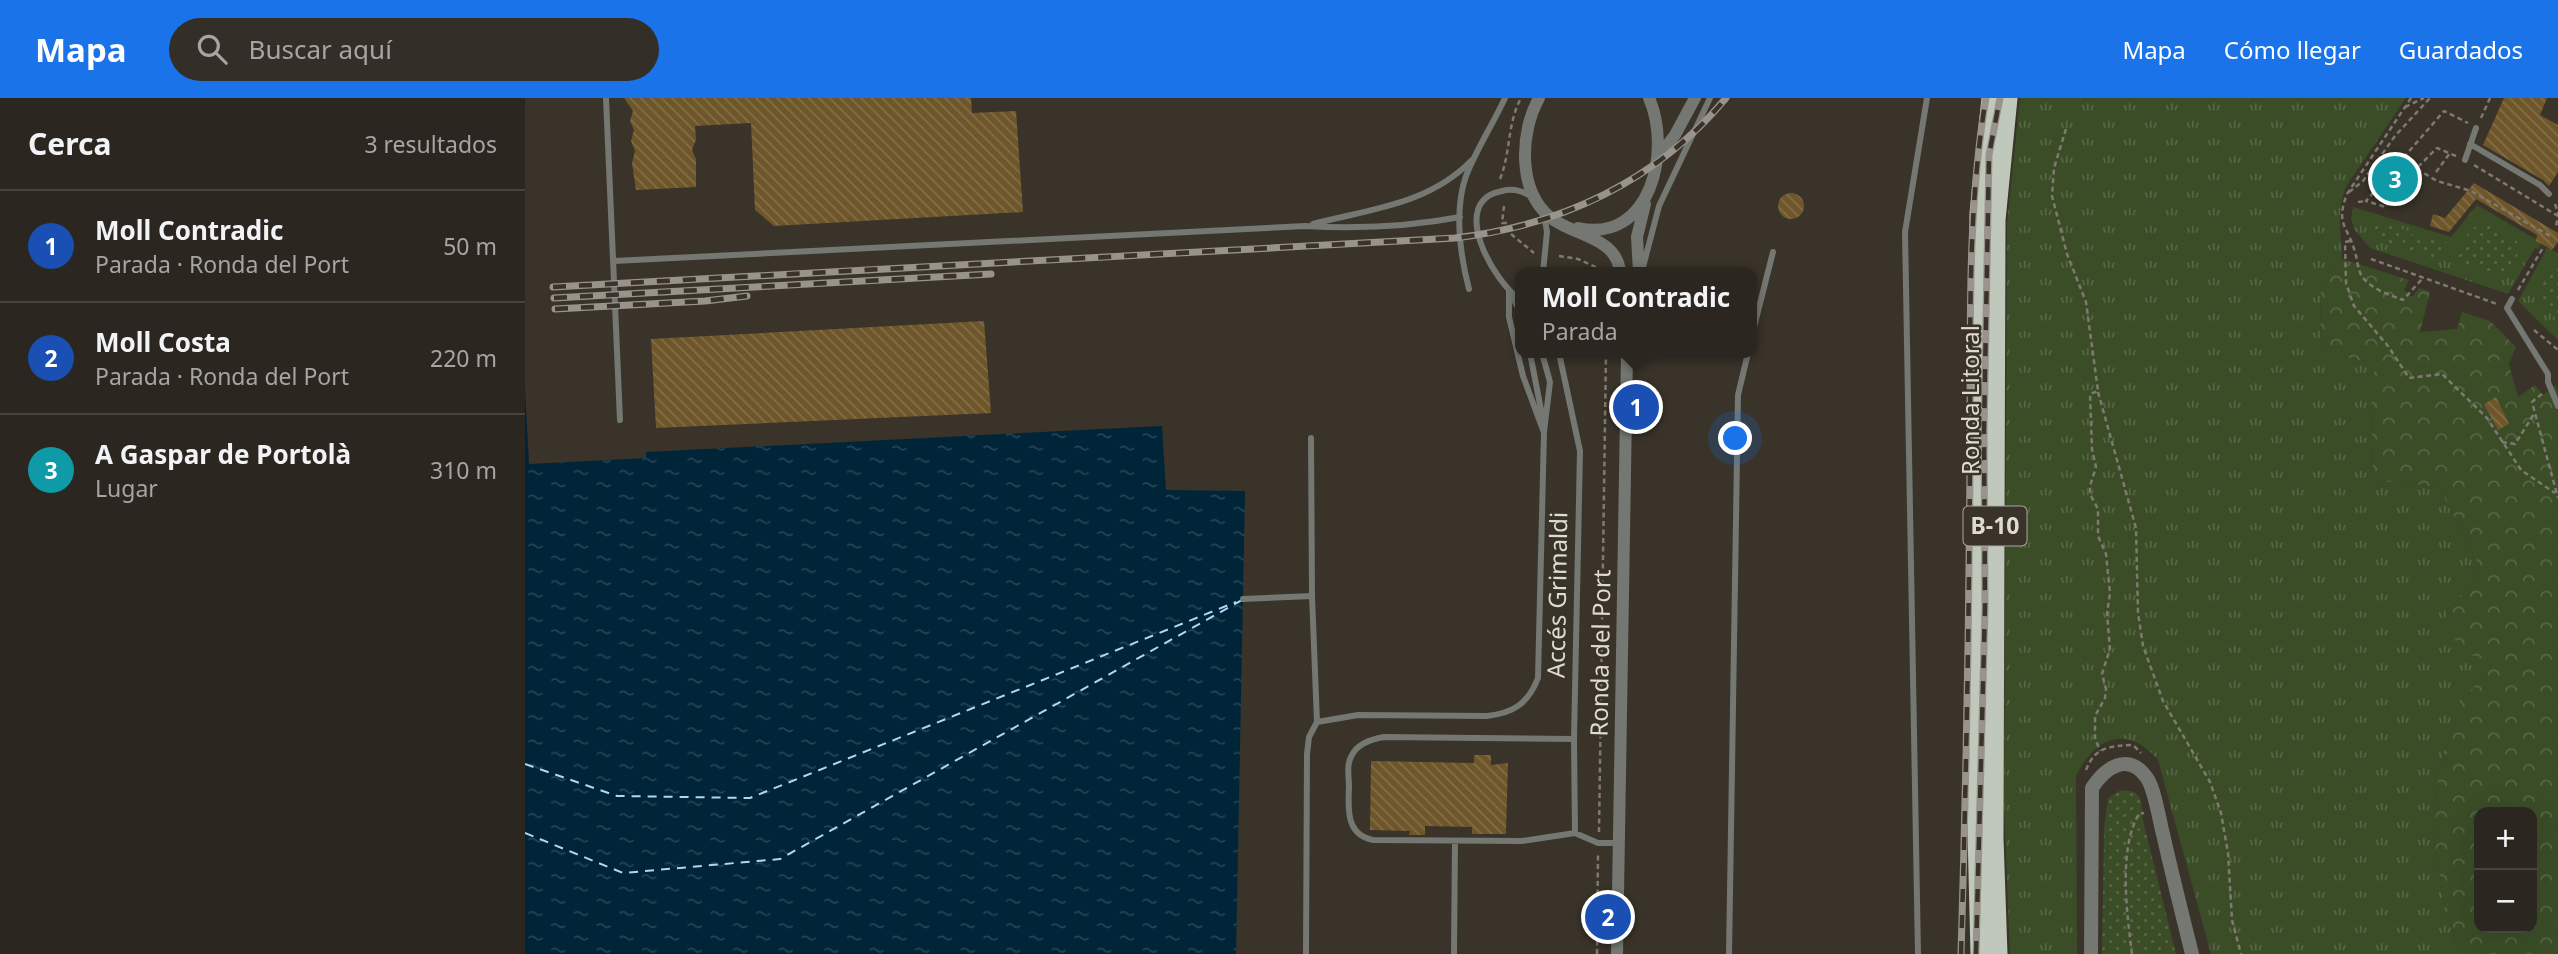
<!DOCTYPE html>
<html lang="es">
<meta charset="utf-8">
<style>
:root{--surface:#2b261f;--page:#332e28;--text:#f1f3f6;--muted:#a6a5a4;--line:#47433d;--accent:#1a73e8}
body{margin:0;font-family:"Noto Sans",sans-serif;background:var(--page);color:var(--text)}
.controls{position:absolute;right:21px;bottom:21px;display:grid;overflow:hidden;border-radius:14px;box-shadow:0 7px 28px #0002}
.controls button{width:63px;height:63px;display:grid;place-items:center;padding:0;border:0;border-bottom:2px solid var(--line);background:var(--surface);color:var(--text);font:35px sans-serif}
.you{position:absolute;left:1211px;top:341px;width:24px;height:24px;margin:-18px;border:5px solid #fff;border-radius:50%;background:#1a73e8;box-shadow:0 0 0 10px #1a73e833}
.badge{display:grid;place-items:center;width:46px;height:46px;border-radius:50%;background:var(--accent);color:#fff;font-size:23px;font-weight:700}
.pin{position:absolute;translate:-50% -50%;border:4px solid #fff;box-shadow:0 2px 7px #0006}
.popup{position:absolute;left:990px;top:169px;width:242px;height:91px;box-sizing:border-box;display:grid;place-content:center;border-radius:14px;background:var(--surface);filter:drop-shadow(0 2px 5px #0005);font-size:23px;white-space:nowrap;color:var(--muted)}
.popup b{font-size:26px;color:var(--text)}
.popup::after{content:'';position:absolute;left:50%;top:100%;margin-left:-14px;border:14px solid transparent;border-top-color:var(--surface)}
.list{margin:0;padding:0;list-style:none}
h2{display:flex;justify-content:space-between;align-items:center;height:91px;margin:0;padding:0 28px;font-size:30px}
h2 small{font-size:23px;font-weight:400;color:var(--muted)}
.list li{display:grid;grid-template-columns:46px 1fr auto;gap:21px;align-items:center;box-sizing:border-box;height:112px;padding:0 28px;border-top:2px solid var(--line)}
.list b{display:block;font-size:26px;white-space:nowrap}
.list p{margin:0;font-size:23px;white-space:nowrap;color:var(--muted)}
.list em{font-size:23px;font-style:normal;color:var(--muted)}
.icon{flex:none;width:38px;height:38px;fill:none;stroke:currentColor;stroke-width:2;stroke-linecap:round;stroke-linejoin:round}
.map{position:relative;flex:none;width:2033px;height:856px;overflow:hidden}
header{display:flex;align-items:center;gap:42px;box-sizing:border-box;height:98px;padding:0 35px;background:var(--accent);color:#fff}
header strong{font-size:33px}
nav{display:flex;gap:38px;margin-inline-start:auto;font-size:24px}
.search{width:490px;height:63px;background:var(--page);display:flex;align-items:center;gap:18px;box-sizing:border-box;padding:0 24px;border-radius:38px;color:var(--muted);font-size:26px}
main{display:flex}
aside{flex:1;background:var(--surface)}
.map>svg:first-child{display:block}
</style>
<header>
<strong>Mapa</strong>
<div class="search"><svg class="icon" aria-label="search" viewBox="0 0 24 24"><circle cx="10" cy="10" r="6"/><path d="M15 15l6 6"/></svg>Buscar aquí</div>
<nav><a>Mapa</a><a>Cómo llegar</a><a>Guardados</a></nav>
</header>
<main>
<aside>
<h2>Cerca<small>3 resultados</small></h2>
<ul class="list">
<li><span class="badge" style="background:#1a4fb4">1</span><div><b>Moll Contradic</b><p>Parada · Ronda del Port</p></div><em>50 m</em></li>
<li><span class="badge" style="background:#1a4fb4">2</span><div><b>Moll Costa</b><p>Parada · Ronda del Port</p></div><em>220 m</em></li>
<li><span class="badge" style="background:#0f9aa8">3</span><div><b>A Gaspar de Portolà</b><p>Lugar</p></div><em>310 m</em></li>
</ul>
</aside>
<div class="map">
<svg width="2033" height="856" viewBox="0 0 2033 856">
<defs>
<pattern id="grass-tufts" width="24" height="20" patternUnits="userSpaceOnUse" patternTransform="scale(1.75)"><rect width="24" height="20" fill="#3a4d27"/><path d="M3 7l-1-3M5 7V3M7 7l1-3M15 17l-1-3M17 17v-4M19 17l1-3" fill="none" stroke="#566645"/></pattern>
<pattern id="forest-crowns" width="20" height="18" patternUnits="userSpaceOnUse" patternTransform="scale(1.75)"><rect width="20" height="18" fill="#3a4d27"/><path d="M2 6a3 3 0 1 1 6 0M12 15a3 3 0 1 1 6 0" fill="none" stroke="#566645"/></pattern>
<pattern id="garden-dots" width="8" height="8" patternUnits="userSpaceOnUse" patternTransform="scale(1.75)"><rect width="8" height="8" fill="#3a4d27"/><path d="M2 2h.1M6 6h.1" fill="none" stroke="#566645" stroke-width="1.8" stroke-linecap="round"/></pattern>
<pattern id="water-ripples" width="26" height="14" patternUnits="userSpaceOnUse" patternTransform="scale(1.75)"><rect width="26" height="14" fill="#002538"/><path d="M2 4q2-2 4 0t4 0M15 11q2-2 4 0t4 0" fill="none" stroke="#254454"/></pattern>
<pattern id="building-back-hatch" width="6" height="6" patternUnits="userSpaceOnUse" patternTransform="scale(1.75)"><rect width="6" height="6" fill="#6e562a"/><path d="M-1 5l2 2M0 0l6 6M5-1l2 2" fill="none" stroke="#826e48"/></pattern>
</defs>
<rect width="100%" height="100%" fill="#393329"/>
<path fill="url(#grass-tufts)" d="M1495,0h386l-59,87c-11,24 -6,47 -5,74l-21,27 -1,65 56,13 -5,42 2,74 66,7 42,83 -36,48 49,44 -34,42 -22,72 -4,60 11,74 16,44h-250l-53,-194c-31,-36 -63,-23 -82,16l1,178h-67l-6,-147 3,-584z
M1952,107l60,35 4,4 -3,5 -3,-1 -27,46 -138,-46 -16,-19 -3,-11 2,-11 98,30z
M2022,150l11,5v87l-40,-39z"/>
<path fill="url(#forest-crowns)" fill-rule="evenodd" d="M1817,161l67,21 -5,10 8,7 7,-9 11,4 -10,40 37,-3 5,-17 28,9 26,26 -7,17 9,33 17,-12 8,10 13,-10 2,8v561h-97l-16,-44 -11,-74 4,-60 22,-72 34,-42 -33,-10 -16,-34 36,-48 -42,-83 -66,-7 -2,-75 4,-41 -55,-13 1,-65zM1954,714h53v116h-53z"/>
<path fill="url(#garden-dots)" d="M1849,122l35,11 -6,17 -33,-11z
M1960,124l33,20 3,8 -15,23 -3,-1 -4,4 -47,-16 -2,-5 27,-31z
M1888,134l34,10 -12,17 -28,-10z
M2033,169v53l-23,-23 17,-29z
M1594,693c20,-3 24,8 23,25l34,138h-74l2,-125 4,-31z"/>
<path fill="url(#water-ripples)" d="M0,291l4,75 117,-6v-6l516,-26 4,64 79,1 -9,463h-711z"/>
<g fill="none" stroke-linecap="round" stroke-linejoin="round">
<path stroke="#add8f4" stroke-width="2" stroke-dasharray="9 7" stroke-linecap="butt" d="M0,666l92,32 133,2 486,-196
M0,735l98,40 157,-14 462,-259"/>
</g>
<path fill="url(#building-back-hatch)" d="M99,0h347l1,15 44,-2 7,101 -249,14 -19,-16 -4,-87 -56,3 1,14 -4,10 4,9v28l-60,3 -4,-27 3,-12 -4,-10 3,-11 -4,-9 3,-10z
M1979,0h43l-7,17 18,10v47l-9,14 -6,-6 -60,-35z
M1949,85l84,50v9l-6,8 -16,-9 1,-6 -61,-36 -27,33 -19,-6 3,-12 12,4z
M1253 108a13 13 0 1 1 26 0a13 13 0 1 1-26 0Z
M459,223l7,92 -335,15 -5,-89z
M1971,299l13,27 -11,6 -14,-26z
M949,657h17v10l17,-2 -2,71h-34v-7l-47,-1v9h-16l1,-4 -40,-1 1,-69 103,2z"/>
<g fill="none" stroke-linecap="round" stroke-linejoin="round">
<path stroke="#7f7a71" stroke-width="2.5" stroke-dasharray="5 3.5" stroke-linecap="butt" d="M1886,0l-64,96c-12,31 1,32 8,58 3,9 2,19 9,27 10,11 26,16 39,21l20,-22
M1880,9l19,-9
M1956,20l9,-20
M1541,31l-12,39 -2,28 15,58 19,48 12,89 -8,3 2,55 4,18 -6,19v8l8,15v27l8,18 4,39 -3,21 3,35 -8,25 4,15 -1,9 -10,18v22l5,13
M1931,58l-19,-8 -26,26 -17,14 -8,19 -20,-6 78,-90 24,12
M1949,67l84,51
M1892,71l20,12 34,10 79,45
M1911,74l14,-19
M975,81c11,-27 7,-55 21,-81
M1824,94l14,-11 32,-45 35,-38
M1833,104l8,-1
M2030,106l3,9 -2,15
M979,108l-2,17h5l1,4
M986,136l23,19
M1825,143l-5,1 1,41 8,23 34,40 21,32 33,-4 45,44 34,52 34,23
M1034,158l19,3 24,11
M1846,161l126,45
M1993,192l26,-44
M2009,232l24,20
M1573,294l38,136 2,85 5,33 20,55 47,81 11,31 7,40 4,67 9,34
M2017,296l-10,8 26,96
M1977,344l13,2 19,-30
M1561,672c9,-24 25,-24 47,-25l8,8
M1074,734l7,-479
M1072,856l1,-101
M1607,856c-5,-39 -14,-106 7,-140l5,-1"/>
<path stroke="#747772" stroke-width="6" d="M81,0l14,322
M1945,46l70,41 9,9
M1940,62l11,-32
M788,126c57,-15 115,-19 159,-64
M89,163l691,-35c53,3 103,1 155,-9
M1118,169l16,-61 51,-108
M1018,174l4,-40 -3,-18
M944,191c-9,-34 -15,-79 -3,-113 10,-26 27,-52 39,-78
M984,192v27l14,59 20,54
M986,196l10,20
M1987,201l-5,9 41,66v8l10,24
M996,202c-27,-17 -74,-99 -19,-109 12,-3 20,0 31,6
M1226,241l22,-87
M1005,255l13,67
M1034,255l21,98 -6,288 1,94
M786,340l1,158 5,126
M718,501l69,-3
M1049,641l-190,-2c-12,2 -26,6 -32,18 -6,9 -3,22 -3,32 -1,22 -3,48 24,53l149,1 53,-8 23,10h21
M781,856l1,-200 2,-17 8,-15 41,-7 129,1c26,-3 41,-12 51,-38l6,-246 6,-50 -8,-29
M929,856l1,-113
M1204,856l9,-559 10,-42
M1393,856l-13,-722 22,-134"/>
<path stroke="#747772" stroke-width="12" d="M1014,0c-19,34 -22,93 12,120 23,18 66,19 69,54
M1132,61l18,-24 20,-37
M1053,130c73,16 94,-78 71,-130
M1114,174l-2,-35 8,-33
M1092,856l10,-601"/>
<path stroke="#747772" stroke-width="14" d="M1566,856l1,-166c13,-20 36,-37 55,-10 8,12 12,41 16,56 9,40 19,80 29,120"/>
<path stroke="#c0c7bb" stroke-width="19" d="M1455,856l-4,-162 3,-579 12,-115
M1473,856l-4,-116 2,-618 12,-122"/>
<g stroke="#99948b" stroke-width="7">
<path id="rail" d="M28,189l902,-49c105,-12 202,-57 271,-140
M29,200l437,-24
M30,211l150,-8 42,-5
M1436,856c5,-164 8,-328 9,-492 1,-119 -4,-246 16,-364
M1451,856l9,-346 -1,-177 5,-276 11,-57"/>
</g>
<use href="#rail" stroke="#393329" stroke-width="4.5" stroke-dasharray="13" stroke-linecap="butt"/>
</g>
<g text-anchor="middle" stroke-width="5" stroke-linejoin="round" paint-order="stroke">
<rect fill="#393329" stroke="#ada9a1" stroke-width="2" x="1438.5" y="408.5" width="63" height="39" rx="5"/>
<g font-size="23" font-weight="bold" fill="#dfdbd4">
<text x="1470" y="436">B-10</text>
</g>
<g font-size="24" fill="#dfdbd4" stroke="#393329">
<text transform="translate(1446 302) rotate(-90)" y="8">Ronda Litoral</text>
<text transform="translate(1033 497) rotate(-89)" y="8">Accés Grimaldi</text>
<text transform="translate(1076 555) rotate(-89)" y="8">Ronda del Port</text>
</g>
</g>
</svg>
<div class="controls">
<button>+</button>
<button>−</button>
</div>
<div class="you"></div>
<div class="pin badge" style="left:1111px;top:309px;background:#1a4fb4">1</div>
<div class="popup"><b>Moll Contradic</b>Parada</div>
<div class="pin badge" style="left:1083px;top:819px;background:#1a4fb4">2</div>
<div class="pin badge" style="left:1870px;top:81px;background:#0f9aa8">3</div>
</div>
</main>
